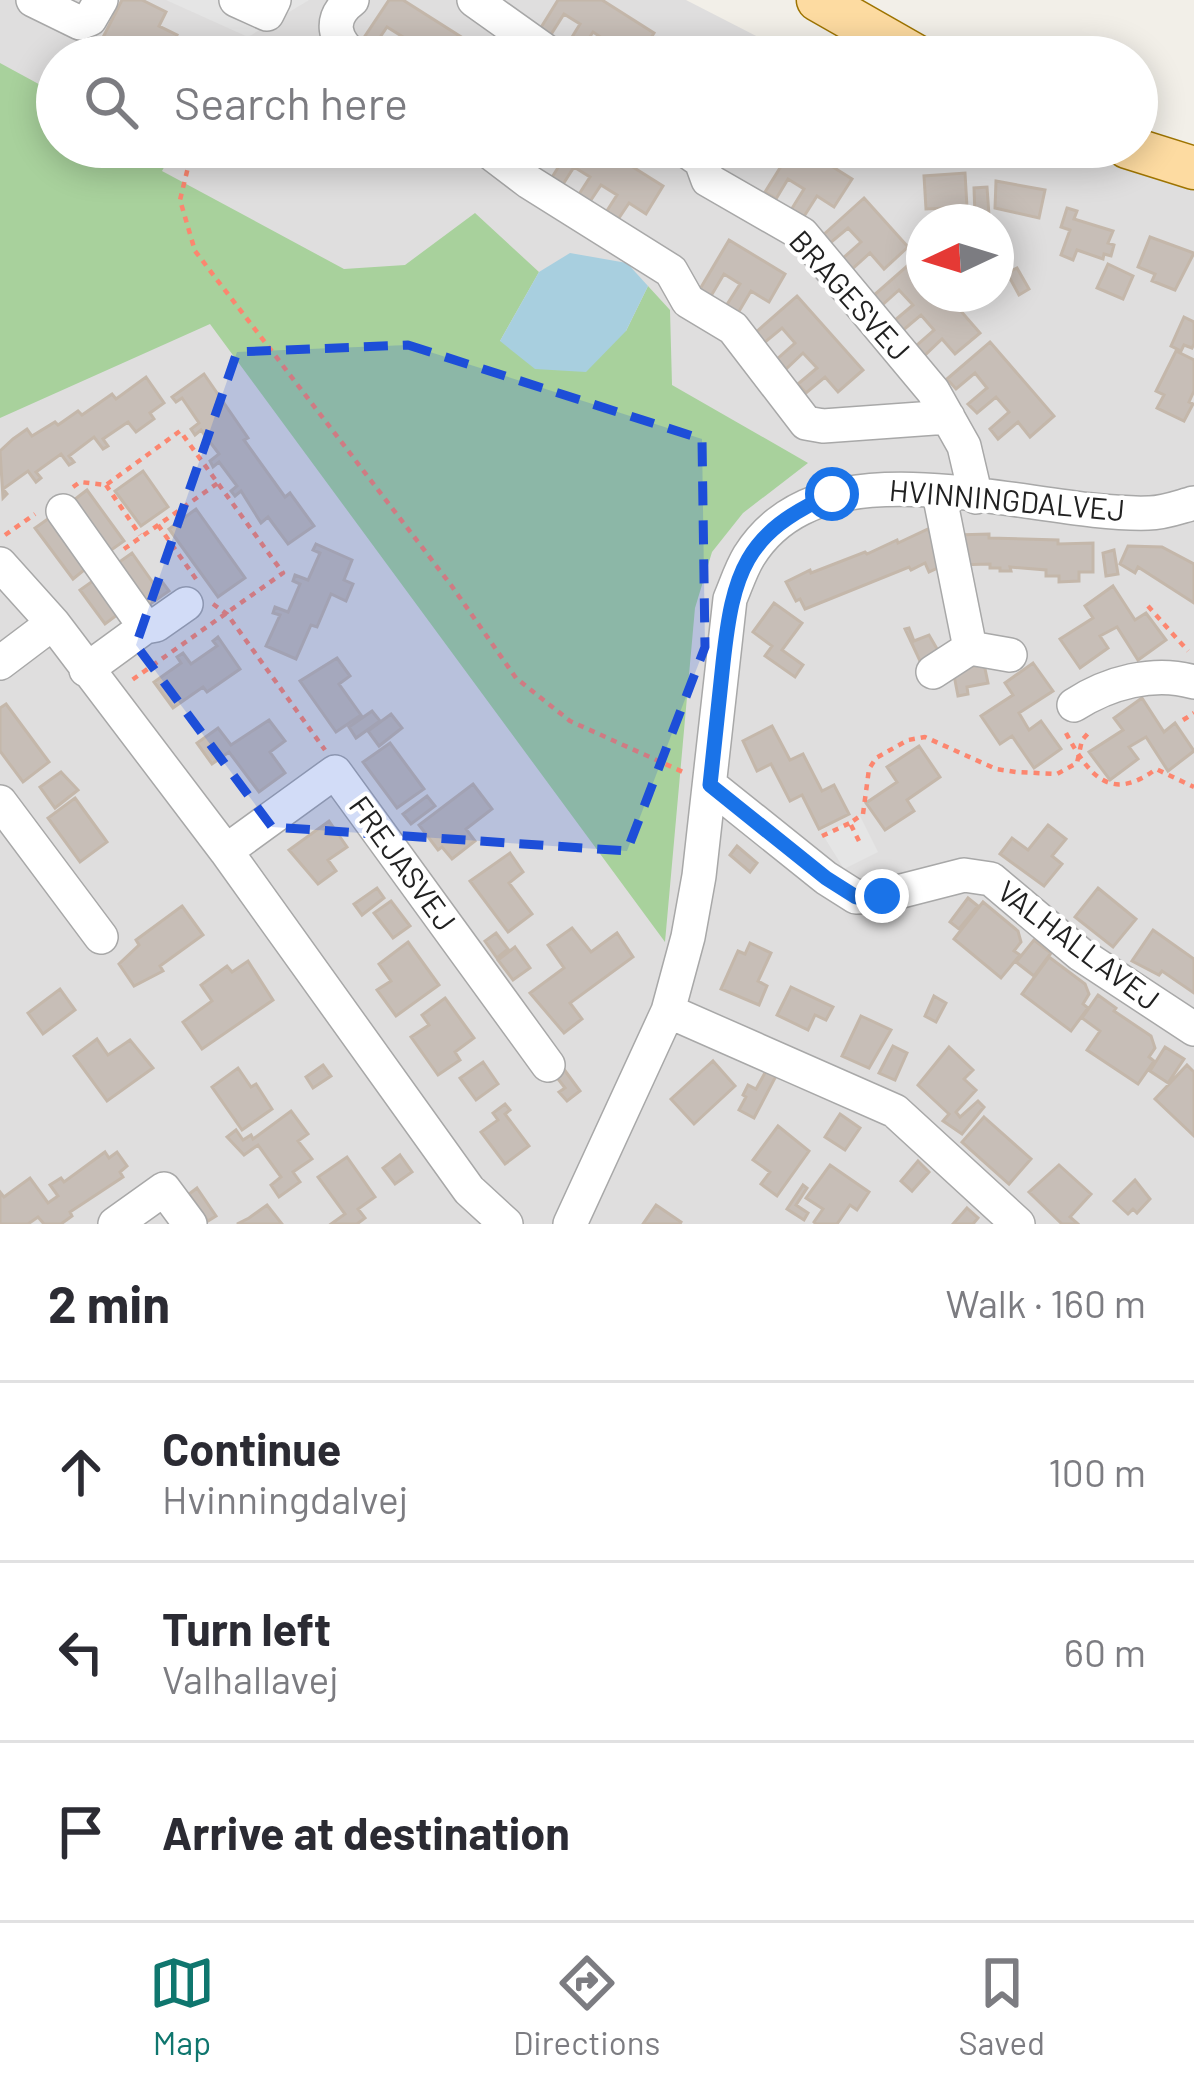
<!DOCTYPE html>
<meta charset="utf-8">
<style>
:root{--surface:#fff;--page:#f7f7f7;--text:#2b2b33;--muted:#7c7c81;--line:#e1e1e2;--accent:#0f766e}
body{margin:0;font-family:Barlow,sans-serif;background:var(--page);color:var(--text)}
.compass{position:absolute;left:906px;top:204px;width:108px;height:108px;border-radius:50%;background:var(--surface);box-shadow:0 6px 30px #0003;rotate:266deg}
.stop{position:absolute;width:36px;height:36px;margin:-27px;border:9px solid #1a73e8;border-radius:50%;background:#fff}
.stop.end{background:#1a73e8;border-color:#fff;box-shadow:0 3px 12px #0008}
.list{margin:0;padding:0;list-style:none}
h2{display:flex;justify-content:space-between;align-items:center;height:156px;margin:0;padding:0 48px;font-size:51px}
h2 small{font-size:39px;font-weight:400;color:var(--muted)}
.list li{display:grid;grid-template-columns:78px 1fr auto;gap:36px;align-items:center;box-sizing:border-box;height:180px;padding:0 48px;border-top:3px solid var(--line)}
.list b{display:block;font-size:45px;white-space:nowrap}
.list p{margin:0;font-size:39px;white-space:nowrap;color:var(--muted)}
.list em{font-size:39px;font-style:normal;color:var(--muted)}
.icon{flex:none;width:66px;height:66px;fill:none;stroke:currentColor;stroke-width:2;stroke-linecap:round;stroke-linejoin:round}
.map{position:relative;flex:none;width:1194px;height:1224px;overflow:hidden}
.search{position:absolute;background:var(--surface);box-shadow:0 6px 30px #0003;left:36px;right:36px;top:36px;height:132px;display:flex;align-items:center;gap:30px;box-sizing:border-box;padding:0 42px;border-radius:66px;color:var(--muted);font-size:45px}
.sheet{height:696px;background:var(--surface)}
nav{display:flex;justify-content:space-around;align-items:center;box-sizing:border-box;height:168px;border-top:3px solid var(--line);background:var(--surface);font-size:33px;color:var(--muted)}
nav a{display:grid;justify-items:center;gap:6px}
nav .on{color:var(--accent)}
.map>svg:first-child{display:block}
</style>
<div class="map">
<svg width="1194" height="1224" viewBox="0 0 1194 1224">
<rect width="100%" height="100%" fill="#f2efe8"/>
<path fill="#dfdede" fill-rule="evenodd" d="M0,0h686l111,57h-740v90h1061l76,13v1064h-1194zM924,222h72v72h-72z"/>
<path fill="#a8d19c" d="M0,63l57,31v53h118l-13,24 182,98 61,-4 70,-52 64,59 -39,69 126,-10 22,-45 22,24 2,75 136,78 -65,50 -31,39 -17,56 -30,334 -455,-618 -210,94z"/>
<path fill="#e5e5e5" d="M166,0h143l-61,37z
M860,816l18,36 -34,17 -21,-34z"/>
<path fill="#a8cfdf" d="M570,253l57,10 21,23 -22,45 -40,41 -51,-3 -35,-28 39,-69z"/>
<path fill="#c7beb7" stroke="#c4b7aa" stroke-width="3" d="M122,0h20l24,12 -7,14 18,9 -11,22h-73z
M389,0h14l74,47 -7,10h-41l-16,-12 -8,12h-15l13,-20 -16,-10 -15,22 -11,-7z
M558,0h44l52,33 -15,24 -20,-7 -5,7h-15l9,-15 -15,-10 -14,22 -13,-7 14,-23 -16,-10 -14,22 -10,-7z
M571,147h30l62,39 -17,28 -17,-11 -14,21 -12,-7 14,-22 -16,-10 -14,21 -11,-7 14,-22 -16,-10 -14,22 -11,-7z
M793,147h8l51,32 -18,28 -17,-11 -14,22 -12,-8 13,-21 -16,-10 -12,20 -11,-7z
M965,173l2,34 -41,2 -2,-33z
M996,181l49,9 -6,28 -44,-10z
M987,187l2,28 -14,1 -1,-28z
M864,198l44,49 -24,22 -14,-16 -19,17 -9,-11 19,-17 -13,-14 -19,16 -7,-8z
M1067,208l10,3 -3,8 39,12 -5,12 6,2 -3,11 -7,-2 -1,5 -26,-9 -4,10 -12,-5 9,-25 -9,-3z
M1150,237l44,16 -19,37 -23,-9 3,-7 -17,-7z
M729,240l56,34 -16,28 -18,-11 -13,22 -12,-7 14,-22 -16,-10 -13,22 -11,-7z
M915,259l9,10v25h22l34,39 -25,21 -13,-15 -18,17 -8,-10 18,-16 -13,-15 -19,16 -8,-10 19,-16 -14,-15 -18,16 -8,-10z
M1108,264l25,12 -10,23 -26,-11z
M1017,268l12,21 -10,6 -12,-22z
M797,296l66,74 -25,22 -13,-15 -19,16 -8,-9 19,-16 -14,-15 -17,16 -9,-10 18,-16 -13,-15 -18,15 -9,-10z
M1184,317l10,5v22l-2,4 -8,-3 -3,6 -10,-5z
M990,342l64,74 -24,21 -12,-15 -20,17 -8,-10 19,-17 -13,-15 -19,16 -9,-9 19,-16 -12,-15 -19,16 -9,-10z
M1176,351l18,9v31l-5,11 4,2 -9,17 -27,-13 7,-13 -8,-4z
M204,374l44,64 -4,2 41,57 5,-4 24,33 -26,18 -20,-27 -7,6 -20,-32 -6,5 -4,-5 6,-5 -18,-24 -6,5 -3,-6 9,-7 -18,-24 -6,5 -4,-6 8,-6 -17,-25 -6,4 -4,-5z
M146,377l18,26 -14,10 4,6 -18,13 -8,-10 -25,17 5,7 -5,3 -9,-12 -25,19 5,6 -5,3 -8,-11 -25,18 5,6 -5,4 -8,-11 -25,18 4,5 -4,4 -3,-47 13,-12 14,-10 5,7 23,-14 3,3 20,-14 4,4 30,-21 4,5z
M143,471l25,36 -27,19 -26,-35z
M87,490l37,51 -17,12 -37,-50z
M196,509l49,69 -27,19 -49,-68z
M52,516l37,50 -16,13 -38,-51z
M928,529l18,35 -17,8 -4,-9 -14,7 -2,-3 -104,42 -5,-10 -4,2 -10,-19 24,-12 1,3 54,-21 2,2 30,-14 1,3z
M989,534v4l69,2v4l35,-1v29h-14v9l-20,1v-6h-13v-6l-36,-3 1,4h-11v-3h-10v-4l-34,1 -1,-30z
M316,544l36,16 -8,20 9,4 -7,17 -15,-7 -14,33 -6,-2 -15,34 -30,-13 14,-31 -7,-2 2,-6 13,5 12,-28 -7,-3 2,-6 13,5 12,-27 -7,-3z
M1128,546l34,1 32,17v39l-56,-36 -3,6 -15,-9z
M1114,550l4,24 -12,2 -3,-23z
M132,553l24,34 7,-4 6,8 -23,16 -31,-42z
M97,578l24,34 -16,12 -25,-34z
M1113,586l22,34 11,-7 20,27 -28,20 -21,-33 -17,9 8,12 -28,20 -20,-29 33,-21 -8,-12z
M774,603l28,20 -20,27 21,15 -8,12 -30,-21 7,-10 -19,-14z
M909,628l5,13 15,-6 11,19 -20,7 -15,-32z
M218,637l22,32 -33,23 -4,-5 -30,21 -19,-26 27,-19 -4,-6 6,-4 8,11 26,-18 -4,-5z
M337,658l13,18 -11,8 22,31 -25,17 -36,-51z
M1033,663l20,28 -34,22 10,17 12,-9 20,28 -27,19 -22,-32 -12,8 -19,-28 32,-21 -8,-12z
M984,664l4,19 -21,4 1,7 -10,2 -5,-26z
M1142,698l22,34 11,-9 19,28 -26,20 -22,-34 -17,10 9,12 -28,21 -21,-28 34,-22 -9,-12z
M6,704l43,58 -26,20 -23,-31v-43z
M372,711l8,10 -24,17 -7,-11z
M391,714l11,14 -23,18 -11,-15z
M269,720l16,21 -15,11 15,21 -26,19 -30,-40 -17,12 -15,-21 21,-15 13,17z
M772,726l18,34 13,-6 19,37 12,-6 15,29 -30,15 -17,-34 -12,6 -19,-37 -14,7 -14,-30z
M390,743l34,46 -27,19 -34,-46z
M919,746l21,31 -33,23 7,11 -29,19 -19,-27 31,-21 -10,-15z
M61,772l17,18 -23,18 -15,-21z
M473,784l19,25 -26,20 9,12 -23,18 -10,-12 -4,3 -19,-25z
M427,796l8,10 -24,18 -8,-10z
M75,798l32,44 -27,20 -32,-44z
M329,821l18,26 -19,13 8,11 -18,13 -29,-34z
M1048,825l18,14 -14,17 10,8 -18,22 -44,-32 12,-16 16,12z
M737,846l20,17 -7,9 -20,-17z
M510,853l13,19 -14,11 23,31 -24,18 -38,-51z
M377,888l7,10 -22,17 -8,-11z
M1098,888l38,31 -23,28 -38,-30z
M968,898l10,8 -19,23 -9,-7z
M391,901l19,25 -17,12 -19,-25z
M983,902l35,29 3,11 -7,9 6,4 -19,23 -47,-39z
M182,906l21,29 -43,31 3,5 -29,15 -15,-22 20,-19 -3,-5z
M572,928l19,24 26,-19 16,24 -63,46 12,16 -18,14 -34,-40 34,-25 -16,-23z
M1153,930l41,29v34l-32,-22 -3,4 -27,-14z
M496,933l12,16 -11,9 -12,-17z
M1034,940l17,13 -17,23 -18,-14z
M408,942l31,43 -43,31 -19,-26 14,-9 -12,-17z
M750,943l21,10 -13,28 9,5 -8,19 -38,-16 17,-38 7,3z
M515,947l15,21 -17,12 -15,-20z
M1049,957l36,27 4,10 -6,10 5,4 -17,23 -49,-37z
M248,961l25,39 -71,49 -19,-27 29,-21 -11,-16 26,-19 5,6z
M791,987l42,20 -7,13 -11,-5 -7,15 -31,-15z
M60,989l15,21 -32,24 -15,-21z
M1098,995l18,13 -2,3 37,25 4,12 -6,9 5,4 -16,23 -51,-34 13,-19 -18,-13z
M934,996l12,7 -10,19 -11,-6z
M445,998l29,40 -19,14 5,8 -22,15 -27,-38 18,-12 -7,-10z
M861,1016l30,14 -22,38 -27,-12z
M97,1039l11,16 22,-15 23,28 -46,33 -33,-45z
M893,1046l14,7 -12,27 -16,-7z
M949,1047l24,23 -9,9 12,11 -20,22 4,5 18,-16 6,6 -22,27 -19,-13 6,-7 -31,-29z
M1165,1047l19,12 -16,24 -18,-12z
M713,1061l22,25 -41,38 -23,-25z
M483,1062l15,22 -22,16 -16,-22z
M323,1065l8,11 -18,12 -7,-11z
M1187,1065l7,7v64l-39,-37z
M238,1068l13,19 5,-3 16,25 -30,21 -30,-43z
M563,1068l17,23 -13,10 -8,-9 6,-4 -10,-13z
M766,1071l10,5 -22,42 -15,-8 7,-13 -3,-2 5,-10 8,4z
M505,1104l5,6 -5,4 24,32 -24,18 -24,-32 17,-12 -5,-7z
M291,1111l17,23 -10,7 14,18 -19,13 7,10 -21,15 -8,-12 10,-8 -23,-32 -14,10 -17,-18 9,-7 7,10 8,-5 2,4z
M840,1114l20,14 -15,22 -20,-13z
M984,1117l47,42 -22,25 -47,-42z
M778,1126l31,25 -32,45 -16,-12 9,-12 -17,-12z
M105,1152l4,6 8,-6 10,14 -7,6 3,5 -53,35 2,4 -11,8h-17l-6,-7 -10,7h-28v-32l4,5 26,-19 18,25 10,-7 -8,-11 11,-7 3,4z
M400,1155l12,17 -17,12 -12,-16z
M347,1157l28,40 -17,12 7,9 -8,6h-26l14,-10 -27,-37z
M918,1161l11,11 -17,19 -11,-10z
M830,1165l39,27 -12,18 -7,-5 -13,19h-21l-2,-2 9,-13 -17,-11z
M1059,1165l32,29 -21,23 8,7h-16l-33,-32z
M1135,1180l15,19 -13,14 -4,-4 -5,5 -14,-13z
M803,1185l4,3 -11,17 12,8 -4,7 -17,-11z
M197,1188l19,28 -8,5 -19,-27z
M267,1205l15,19h-45l12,-6z
M656,1205l25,17 -1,2h-37z
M967,1208l11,10 -5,6h-20z"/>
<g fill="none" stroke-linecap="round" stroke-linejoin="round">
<g stroke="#a8a8a8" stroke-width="36">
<path id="minor" d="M33,0l47,23 10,-4 11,-19
M236,0l31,14 7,-14
M352,0c-24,18 -19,41 4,57
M474,0l80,57
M483,147l46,35 142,89 17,30 45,27 73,95 17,3 125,-9
M681,147l20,14 7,19 94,54 131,157 31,55 12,51
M939,493l31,155
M63,511l82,116 -59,43
M0,564l53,59 173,228 243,339 37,34
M145,627l11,-2 30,-21
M0,663l53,-40
M933,672l37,-24 40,7
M1074,705c34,-22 80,-35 120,-23
M710,785l116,93 30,19 26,-1 82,-21 27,4 89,75 114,75
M0,802l101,135
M226,851l109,-79 213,293
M668,1011l227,100 123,113
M115,1224l49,-35 26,35
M570,1224l98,-213 20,-74 11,-61 31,-277c6,-14 11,-30 19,-43 76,-122 283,-39 400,-43 15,0 30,-6 45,-10"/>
</g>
<g stroke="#9e7400" stroke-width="45">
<path id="major" d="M818,0l100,57
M1127,147l67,21"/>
</g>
<path stroke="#fc866f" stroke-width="4.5" stroke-dasharray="6 6" stroke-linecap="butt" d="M948,47l22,10
M277,57l33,-13
M193,147l-13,53 15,51 256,334 65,93 54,43 113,51
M1068,147l29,9
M106,485l34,50
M73,487l7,-5 26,3 74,-54 103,142 -151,107
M158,525l38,54
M5,535l30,-21
M124,549l94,-66
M213,604l14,10 98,136
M1148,606l40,45
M1183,720l11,-7
M1066,733c23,43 45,70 90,36l38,18
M822,836l28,-13
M859,841l-9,-18 13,-9 6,-45 7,-11 32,-18 17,-3 71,32 20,3 41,2 20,-11 5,-23 9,-10"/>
<use href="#minor" stroke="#fff" stroke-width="33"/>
<use href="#major" stroke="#fddba1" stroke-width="42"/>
</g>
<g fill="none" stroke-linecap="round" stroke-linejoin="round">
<path stroke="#1a73e8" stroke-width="15" d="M832,494c-88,39 -99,79 -109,169 -4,41 -9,81 -13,122l116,93 30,19 26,-1"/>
</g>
<path fill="#1d4ed8" fill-opacity="0.2" stroke="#1d4ed8" stroke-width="9" stroke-dasharray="24 15" stroke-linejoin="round" d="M408,345l294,94 3,208 -78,204 -355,-24 -136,-182 101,-293z"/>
<g text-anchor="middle" stroke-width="9" stroke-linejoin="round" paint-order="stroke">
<g font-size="30" fill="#212121" stroke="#fff">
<text transform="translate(849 296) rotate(48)" y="10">BRAGESVEJ</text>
<text transform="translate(1007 501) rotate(5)" y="10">HVINNINGDALVEJ</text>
<text transform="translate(402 864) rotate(54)" y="10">FREJASVEJ</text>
<text transform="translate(1078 946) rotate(37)" y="10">VALHALLAVEJ</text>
</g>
</g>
</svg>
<svg class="compass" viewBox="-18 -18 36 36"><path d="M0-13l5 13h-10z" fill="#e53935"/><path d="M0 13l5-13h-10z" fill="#7c7c81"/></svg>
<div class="stop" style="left:832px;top:494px"></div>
<div class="stop end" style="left:882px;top:896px"></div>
<div class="search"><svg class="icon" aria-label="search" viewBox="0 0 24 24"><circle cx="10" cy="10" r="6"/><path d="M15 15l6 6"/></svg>Search here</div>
</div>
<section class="sheet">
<h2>2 min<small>Walk · 160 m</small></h2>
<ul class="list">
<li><svg class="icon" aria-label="ahead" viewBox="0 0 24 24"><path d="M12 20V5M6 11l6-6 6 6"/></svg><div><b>Continue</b><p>Hvinningdalvej</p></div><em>100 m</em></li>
<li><svg class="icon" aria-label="left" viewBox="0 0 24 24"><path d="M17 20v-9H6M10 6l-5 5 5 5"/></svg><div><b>Turn left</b><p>Valhallavej</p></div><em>60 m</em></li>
<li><svg class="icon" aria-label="arrive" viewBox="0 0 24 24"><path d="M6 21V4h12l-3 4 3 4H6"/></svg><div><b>Arrive at destination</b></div></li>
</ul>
</section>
<nav>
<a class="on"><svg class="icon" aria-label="map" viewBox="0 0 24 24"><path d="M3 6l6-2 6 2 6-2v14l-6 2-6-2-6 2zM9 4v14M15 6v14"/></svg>Map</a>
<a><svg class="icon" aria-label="directions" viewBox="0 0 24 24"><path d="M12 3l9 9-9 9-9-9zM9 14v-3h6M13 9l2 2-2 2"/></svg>Directions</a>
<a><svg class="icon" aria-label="saved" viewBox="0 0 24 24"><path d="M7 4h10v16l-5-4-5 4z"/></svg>Saved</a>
</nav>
